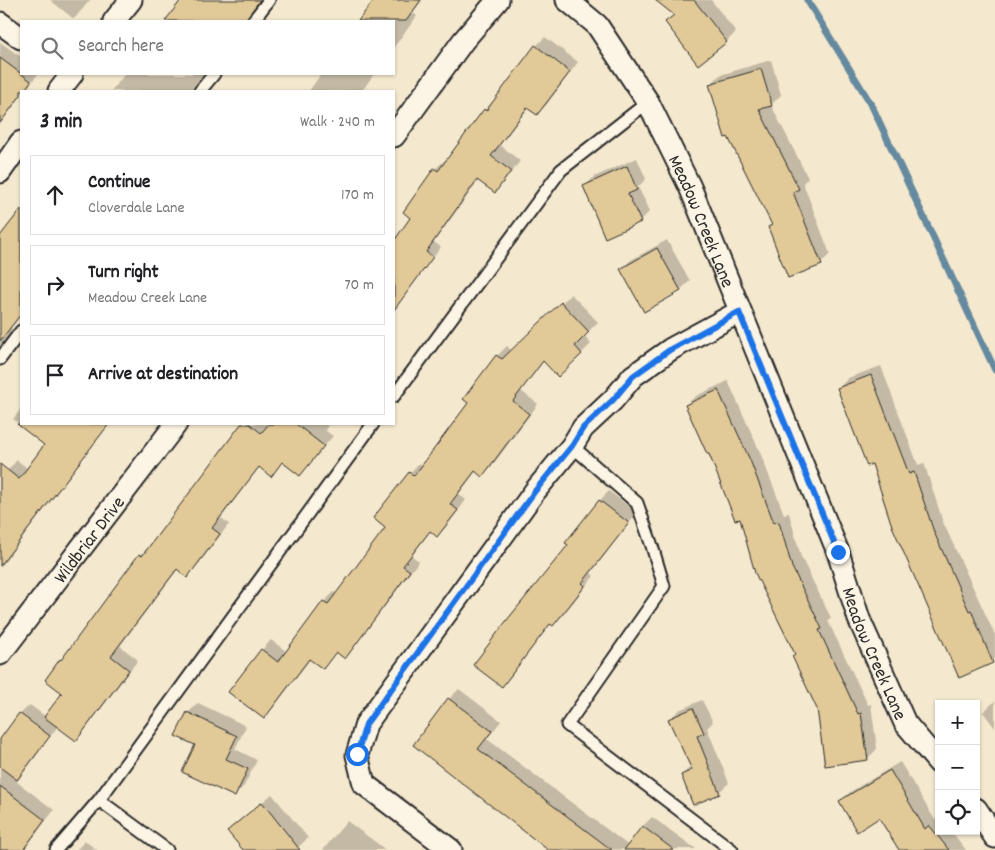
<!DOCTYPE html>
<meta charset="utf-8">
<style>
:root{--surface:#fff;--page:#f6f6f6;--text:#202124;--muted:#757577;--line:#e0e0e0}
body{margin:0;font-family:Dekko,sans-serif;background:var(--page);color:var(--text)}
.controls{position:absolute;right:15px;bottom:15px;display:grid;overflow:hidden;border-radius:0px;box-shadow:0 1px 4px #0004}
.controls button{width:45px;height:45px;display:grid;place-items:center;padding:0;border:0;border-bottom:1px solid var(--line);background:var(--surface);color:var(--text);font:25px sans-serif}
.stop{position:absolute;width:15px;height:15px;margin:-11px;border:4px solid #1a73e8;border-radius:50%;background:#fff}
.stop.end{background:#1a73e8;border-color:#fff;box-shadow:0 1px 5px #0008}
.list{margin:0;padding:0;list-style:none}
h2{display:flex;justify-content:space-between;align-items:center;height:65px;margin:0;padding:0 20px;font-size:21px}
h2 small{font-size:16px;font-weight:400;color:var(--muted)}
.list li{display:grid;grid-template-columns:32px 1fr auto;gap:15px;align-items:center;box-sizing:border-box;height:80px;margin:0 10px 10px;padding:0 10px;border:1px solid var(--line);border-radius:0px}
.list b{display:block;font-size:19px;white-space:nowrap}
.list p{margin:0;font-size:16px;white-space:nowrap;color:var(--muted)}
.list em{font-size:16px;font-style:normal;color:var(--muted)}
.icon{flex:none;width:28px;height:28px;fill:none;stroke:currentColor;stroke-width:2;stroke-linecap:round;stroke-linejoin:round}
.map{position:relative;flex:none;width:995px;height:850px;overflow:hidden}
.search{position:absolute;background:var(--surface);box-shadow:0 1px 4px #0004;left:20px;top:20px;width:375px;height:55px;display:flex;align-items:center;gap:12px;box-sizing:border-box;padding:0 18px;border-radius:0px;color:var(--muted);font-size:19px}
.panel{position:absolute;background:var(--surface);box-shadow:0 1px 4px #0004;left:20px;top:90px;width:375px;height:335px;border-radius:0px}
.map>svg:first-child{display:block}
</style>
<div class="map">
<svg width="995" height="850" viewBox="0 0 995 850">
<rect width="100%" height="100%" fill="#f4e8ce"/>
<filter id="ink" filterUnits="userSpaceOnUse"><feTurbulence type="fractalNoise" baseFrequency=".02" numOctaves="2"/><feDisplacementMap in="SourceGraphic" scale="10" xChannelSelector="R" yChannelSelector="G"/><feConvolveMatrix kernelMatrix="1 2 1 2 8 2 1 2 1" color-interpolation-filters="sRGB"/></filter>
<g filter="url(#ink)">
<path fill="#0003" d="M50,0h40l-16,19z
M182,0h79l-16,21h-79z
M375,0h47l-9,13 4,3 -23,31v-26h-35z
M657,0h54l25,32 -10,10 -60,-20 9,-8z
M545,37l33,25 -31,42 -10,10 -8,-7 -29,38 20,16 -16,21 -9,9 -16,-11 -45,62 7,5 -31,41 -9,10 -2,-1 -5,7v-67l3,2 15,-21 23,-49 10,-9 2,1 38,-51 9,-10 42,-54z
M0,42l21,15v17h17l-13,17h-4v5l-21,28z
M771,60l10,35 -10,10 37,73 -5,5 27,71 -9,9 -52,-36 4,-3 -63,-139 10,-10z
M125,74h79l-14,17h-79z
M321,74h53l-12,17h-53z
M637,158l9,21 -8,8 12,24 -10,10 -56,-34 10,-10z
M21,211v104l-10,13 3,2 -14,18v-107z
M667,240l23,41 -10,9 -59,-21 10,-9z
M571,294l27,28 -14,14 7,8 -32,31 -15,-15 -23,31 17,13 -46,62 -10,9 -6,-4 -17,23 7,6 -19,26 -10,9 -6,-5 -19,26 7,5 -65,86 -9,10 -8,-6 -14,16 -12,-9 -38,50 -9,9 -2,-67 9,-10 16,12 37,-50 10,-10 3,2 50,-66 23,-55 9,-10 4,3 47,-63 27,-47 10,-10 5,5z
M881,366l37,99 6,-2 19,59 52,113v24l-36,17 -86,-214 -34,-74 9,-10z
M728,381l31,69 25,64 5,-1 12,44 30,61 -3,3 40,84 3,-1 6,45 -10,10 -49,-50 -77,-192 -55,-112 10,-9z
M21,409v15h88l-109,144v-89l17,-19 11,9 18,-24 -33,-26z
M243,424h85l-2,7 7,5 -34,39 -16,-14 -13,14 -10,-9 -39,52 8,6 -32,42 -10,10 -9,-7 -58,77 18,14 -53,70 -9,10 -18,-14 -41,56 37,28 -30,40h-24v-109l20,-27 10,-9 16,12 18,-24 76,-138 10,-9h1z
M609,491l28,22 -46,60 3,3 -31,39 -10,10 -2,-2 -40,53 -9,10 68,-142 -3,-2 33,-42z
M459,689l42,32 -14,18 142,107 13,-19 10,-10 44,32 -145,1 -136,-105 34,-46z
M702,700l11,22 -6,6 22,55 -10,9 -25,11 -12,-28 9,-9 -21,-47 9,-9z
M995,701v27l-12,-16z
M198,703l48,23 -11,23 22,11 -13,26 -9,9 -38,-51 -9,-31z
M900,762l35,58 4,-3v14h12l15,19h-65l-21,-34 -40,-14 10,-10z
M272,794l36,44 -13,12h-51l-15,-19z
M347,821l39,29h-63z
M85,841l12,9h-21z"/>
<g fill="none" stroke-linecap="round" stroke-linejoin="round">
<path stroke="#658a9f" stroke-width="7" d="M807,0l64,104 124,266"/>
</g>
<path fill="#e1c998" stroke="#2b2b2b" d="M181,0h79l-15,21h-80z
M374,0h47l-15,21h-48z
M655,0h39l33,42 -29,23 -33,-43 9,-7z
M535,45l35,27 -33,43 -10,-7 -36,48 20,15 -16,22 -18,-13 -51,72 7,5 -39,53v-69l16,-23 -7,-6 31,-44 4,3 46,-62 2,2z
M0,58l31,23 -7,10h-3v4l-21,28z
M761,69l11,37 -13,3 40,80 -6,3 29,73 -34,13 -20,-51 4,-2 -44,-88 -3,1 -16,-54z
M627,166l10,24 -9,4 13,28 -36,16 -22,-52z
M21,209v105l-21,27v-105z
M657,248l24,43 -37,21 -24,-43z
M561,302l28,30 -14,14 7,8 -24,23 -15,-16 -30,40 16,13 -47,63 -7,-6 -25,33 8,6 -21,27 -7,-6 -27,35 7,5 -65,88 -9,-7 -13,17 -14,-10 -45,60 -36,-27 33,-43 17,13 45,-61 5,3 57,-76 -12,-10 36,-46 5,4 54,-73 -5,-4 33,-44 6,4z
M871,375l38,99 5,-2 20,60 35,79 2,-1 22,53 -34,15 -67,-152 -20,-62 -5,2 -30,-78z
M718,390l32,70 24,63 5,-1 13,45 30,62 -3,1 39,84 3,-1 7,47 -43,6 -8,-57 -25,-53 3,-2 -40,-81 -15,-54 -5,1 -26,-66h-2l-22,-49z
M17,424h92l-109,142v-102l19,15 25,-34z
M241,424h9l11,9 8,-9h27l28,22 -24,30 -18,-14 -11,15 -12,-10 -47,61 8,6 -33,44 -10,-9 -66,87 18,14 -53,71 -32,-24 18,-24 -17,-13 15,-21 1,1 78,-106 3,2z
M599,500l30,23 -47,60 3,3 -32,40 -3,-2 -48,63 -29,-22 34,-45 61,-75 -3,-2z
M448,698l44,33 -14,18 134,101h-64l-135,-105z
M693,708l11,25 -7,3 23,58 -27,11 -12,-30 11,-5 -24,-51z
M187,712l50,24 -11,23 22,10 -13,28 -53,-25 13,-27 -20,-9z
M19,713l31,23 -33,44 -17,-13v-28z
M890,770l35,59 4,-4 20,25h-50l-20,-32 -22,14 -18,-31z
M0,786l45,34 -22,30h-23z
M262,802l38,48h-57l-16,-19z
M642,826l32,24h-50z"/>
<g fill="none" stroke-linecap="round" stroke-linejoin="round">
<g stroke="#2b2b2b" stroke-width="15">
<path id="lane" d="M253,21l16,-21
M200,91l14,-17
M0,359l21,-28
M394,396l167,-226 87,-68
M572,446l65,57 15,43 12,40 -97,139 165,125
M99,800l68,50
M56,850l43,-50 274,-376"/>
</g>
<g stroke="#2b2b2b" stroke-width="25">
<g id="street">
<path id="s1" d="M567,0l30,25 51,77 42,85 148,365 21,67 46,104 34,40"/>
<path d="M114,21l17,-21"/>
<path d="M0,23l21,15"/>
<path d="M59,91l13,-17"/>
<path d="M394,136l69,-95 35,-41"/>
<path d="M0,172l21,-30"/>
<path id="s2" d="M0,654l176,-230"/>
<path d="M976,809l19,28"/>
<path d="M451,850l-87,-66 -7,-29 9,-31 169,-233 37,-45 11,-18 30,-28 20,-24 38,-27 68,-37"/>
</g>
</g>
<use href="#lane" stroke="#fcf5e5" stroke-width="11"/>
<use href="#street" stroke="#fcf5e5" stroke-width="21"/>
</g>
</g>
<g fill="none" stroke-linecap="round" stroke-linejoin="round" filter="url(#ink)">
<path stroke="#1a73e8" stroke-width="6" d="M357,754l9,-30 169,-233 37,-45 11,-18 30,-28 20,-24 38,-27 68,-37 99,240"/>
</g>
<g text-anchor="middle" stroke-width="4" stroke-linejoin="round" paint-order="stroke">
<g font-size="19" fill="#2b2b2b" stroke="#fcf5e5">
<text dy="7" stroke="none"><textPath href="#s1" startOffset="262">Meadow Creek Lane</textPath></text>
<text dy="7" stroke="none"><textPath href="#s2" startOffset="145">Wildbriar Drive</textPath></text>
<text dy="7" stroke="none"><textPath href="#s1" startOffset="728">Meadow Creek Lane</textPath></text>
</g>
</g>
</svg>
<div class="controls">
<button>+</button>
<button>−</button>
<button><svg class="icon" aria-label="locate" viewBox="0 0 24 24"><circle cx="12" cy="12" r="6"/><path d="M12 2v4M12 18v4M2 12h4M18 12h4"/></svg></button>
</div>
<div class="stop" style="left:357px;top:754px"></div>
<div class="stop end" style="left:838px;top:552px"></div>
<div class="search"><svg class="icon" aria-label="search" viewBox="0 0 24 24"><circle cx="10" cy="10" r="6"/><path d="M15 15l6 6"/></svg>Search here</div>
<section class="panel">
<h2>3 min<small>Walk · 240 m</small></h2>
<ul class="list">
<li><svg class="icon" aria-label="ahead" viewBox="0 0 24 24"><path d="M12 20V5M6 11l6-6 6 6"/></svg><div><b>Continue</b><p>Cloverdale Lane</p></div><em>170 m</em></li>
<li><svg class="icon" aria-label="right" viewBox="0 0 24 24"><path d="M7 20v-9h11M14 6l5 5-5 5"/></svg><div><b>Turn right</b><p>Meadow Creek Lane</p></div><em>70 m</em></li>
<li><svg class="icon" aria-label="arrive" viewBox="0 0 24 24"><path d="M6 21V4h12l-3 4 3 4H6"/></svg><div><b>Arrive at destination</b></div></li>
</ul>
</section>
</div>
